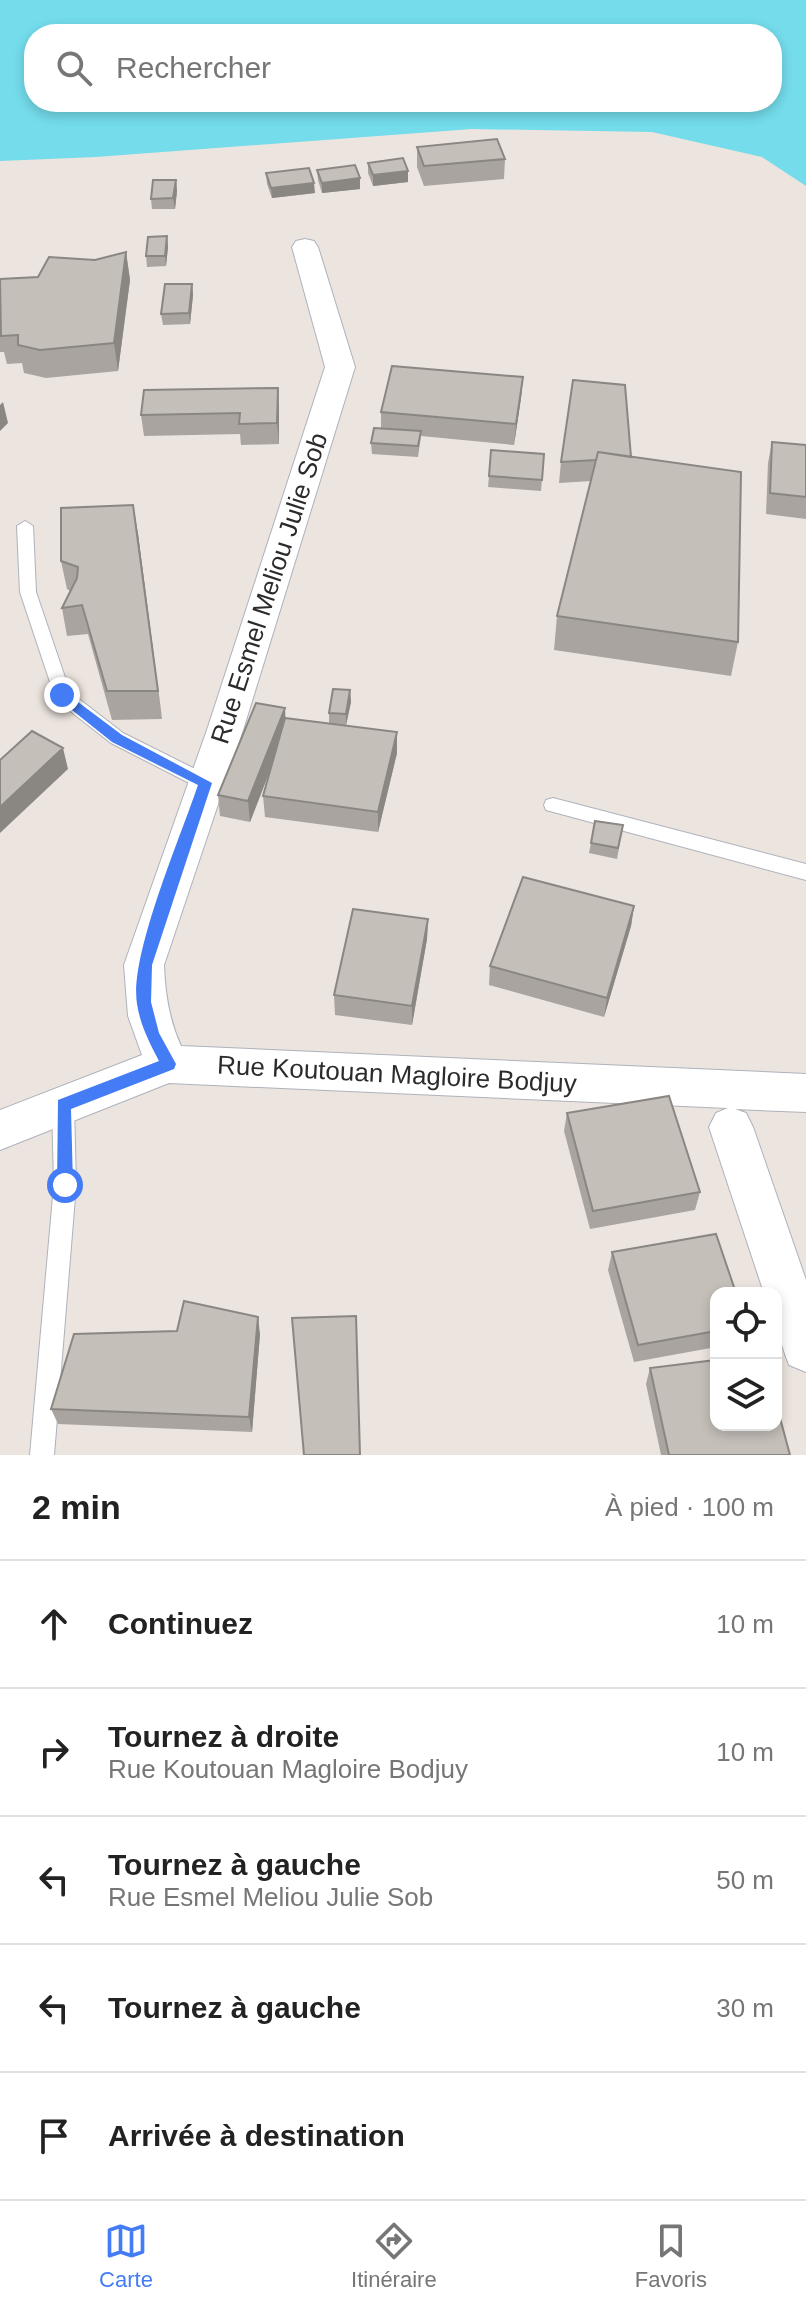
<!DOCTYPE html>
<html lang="fr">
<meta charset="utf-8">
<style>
:root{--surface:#fff;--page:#f2f2f2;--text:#222;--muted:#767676;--line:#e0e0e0;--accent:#437cf4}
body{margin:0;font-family:Helvetica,sans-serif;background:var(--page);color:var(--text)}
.controls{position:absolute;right:24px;bottom:24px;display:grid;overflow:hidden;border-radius:16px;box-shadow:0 4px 12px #0003}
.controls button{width:72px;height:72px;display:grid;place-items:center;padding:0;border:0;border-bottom:2px solid var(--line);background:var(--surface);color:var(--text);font:40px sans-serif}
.stop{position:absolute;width:24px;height:24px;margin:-18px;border:6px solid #437cf4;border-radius:50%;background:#fff}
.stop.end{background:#437cf4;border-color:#fff;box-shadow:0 2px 8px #0008}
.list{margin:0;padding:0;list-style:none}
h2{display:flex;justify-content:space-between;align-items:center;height:104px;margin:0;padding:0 32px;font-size:34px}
h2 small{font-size:26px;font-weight:400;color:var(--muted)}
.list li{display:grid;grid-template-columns:52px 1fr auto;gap:24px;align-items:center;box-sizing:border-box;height:128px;padding:0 32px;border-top:2px solid var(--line)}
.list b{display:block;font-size:30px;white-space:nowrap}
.list p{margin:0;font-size:26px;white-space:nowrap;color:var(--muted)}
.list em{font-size:26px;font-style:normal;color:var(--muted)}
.icon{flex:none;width:44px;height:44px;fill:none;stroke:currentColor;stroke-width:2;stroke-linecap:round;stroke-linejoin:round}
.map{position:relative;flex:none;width:806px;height:1455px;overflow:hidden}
.search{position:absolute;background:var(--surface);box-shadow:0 4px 12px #0003;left:24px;right:24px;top:24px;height:88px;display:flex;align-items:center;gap:20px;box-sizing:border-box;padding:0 28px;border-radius:32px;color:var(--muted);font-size:30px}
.sheet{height:744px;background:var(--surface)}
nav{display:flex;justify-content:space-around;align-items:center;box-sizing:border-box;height:112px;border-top:2px solid var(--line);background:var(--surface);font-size:22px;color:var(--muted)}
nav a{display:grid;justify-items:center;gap:4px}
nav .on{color:var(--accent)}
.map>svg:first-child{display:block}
</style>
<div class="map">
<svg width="806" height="1455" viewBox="0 0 806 1455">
<rect width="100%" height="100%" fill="#ece4de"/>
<path fill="#74dceb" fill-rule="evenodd" d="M0,0h806v186l-44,-29 -110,-25 -180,-3 -376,28 -96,4zM34,34h738v68h-738z"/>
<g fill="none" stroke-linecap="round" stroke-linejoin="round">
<g stroke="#aeb2bb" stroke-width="2">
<path id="service" d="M25,521l8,5 3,66 34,100 53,41 90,45 2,5 -2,5h-14l-88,-45 -55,-43 -36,-108 -3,-66z
M553,798l253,66v16l-260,-70 -2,-5 2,-5z
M63,1095l8,3 3,7 2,80 -22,270h-24l24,-270 -2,-80 3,-7z"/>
</g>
<g stroke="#aeb2bb" stroke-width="2">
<path id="minor" d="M305,239l9,2 4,6 37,120 -111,360 -80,238c1,28 5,55 17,81l625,28v38l-71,-3 11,4 7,14 53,153v92l-17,-7c-10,-25 -13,-45 -13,-72h-12l-55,-166 7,-14 12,-5 -559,-25 -169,67v-40l142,-55 -14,-39 -4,-51 84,-238 117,-360 -33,-120 4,-6z"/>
</g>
<use href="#service" fill="#fff" fill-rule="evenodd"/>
<use href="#minor" fill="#fff" fill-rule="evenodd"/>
</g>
<path fill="#a9a49f" d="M417,147l88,12 -1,20 -80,7 -7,-19z
M368,163l40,19 -35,4 -5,-13z
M317,170l43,19 -38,4 -4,-13z
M266,173l49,20 -43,5 -5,-14z
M176,180l1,11 -2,18h-23l-1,-10z
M167,236l1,11 -2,19 -19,1 -1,-11z
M126,252l4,28 -12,91 -72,7 -22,-5 -2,-10 -15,1 -3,-12h-4v-73l38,-2 57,-17z
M192,284l1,11 -3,29 -27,1 -2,-11z
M523,377l-2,21 -7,47 -93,-9 -3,21 -46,-3 -1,-11 10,-15v-16z
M278,388l1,21v35l-38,1 -1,-11 -96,2 -3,-21z
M772,442l34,3v74l-40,-5 2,-51z
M544,454l-3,37 -53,-4 1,-11z
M631,457l107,185 -7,34 -177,-26 3,-34 34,-135 -32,2 2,-21z
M138,534l24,185 -50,1 -24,-86 -21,2 -5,-28 8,-17 -3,-2 -6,-28z
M350,690l1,12 -5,23 51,28 -19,79 -113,-15 -2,-21 7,-25 -20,51 -30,-6 -2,-21 67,-77 44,5v-10z
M623,825l-6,34 -28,-6 2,-10z
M634,906l-3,20 -27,91 -115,-32 1,-19z
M428,919l-1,20 -15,86 -77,-10 -1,-20z
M567,1113l133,79 -5,18 -105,19 -26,-98z
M612,1252l104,41v54l-82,15 -26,-92z
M260,1334l-8,98 -194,-8 -7,-15z
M650,1368l140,87h-129l-15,-71z"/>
<path fill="#8a8682" d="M408,171v11l-35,4v-11z
M360,178v11l-38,4v-10z
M176,180l1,11 -2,18 -2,-11z
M314,183l1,10 -43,5 -1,-10z
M167,236l1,11 -2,19 -1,-10z
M126,252l4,28 -12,91 -4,-28z
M192,284l1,11 -3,29 -1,-11z
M523,377l-2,21 -7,47 2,-21z
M278,388l1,21v35l-2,-21z
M3,402l5,21 -8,8v-26z
M133,505l5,29 24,185 -4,-28z
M350,690l1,12 -5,23v-11z
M285,708l1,21 -36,93 -2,-21z
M397,732v21l-19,79v-20z
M63,748l5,21 -68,64v-26z
M634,906l-3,20 -27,91 3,-19z
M428,919l-1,20 -15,86v-19z
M258,1317l2,17 -8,98 -3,-15z"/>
<path fill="#c5bfb9" stroke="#8a8682" stroke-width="2" d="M497,139l8,20 -81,7 -7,-19z
M403,158l5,13 -35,4 -5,-12z
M355,165l5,13 -38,5 -5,-13z
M309,168l5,15 -43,5 -5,-15z
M153,180h23l-3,18 -22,1z
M167,236l-2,20h-19l2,-19z
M126,252l-12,91 -74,7 -22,-5v-10l-17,1 -1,-57 38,-2 11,-20 46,3z
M165,284h27l-3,29 -28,1z
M392,366l131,11 -7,47 -135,-12z
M573,380l52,5 6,72 -33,-5 -2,8 -35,2z
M278,388l-1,35 -38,1 1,-11 -99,2 3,-25z
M374,428l47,3 -3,15 -47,-3z
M772,442l34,3v52l-36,-4z
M491,450l53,4 -2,26 -53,-4z
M598,452l143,20 -3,170 -181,-26z
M133,505l25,186h-51l-25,-86 -20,3 15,-30 1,-11 -17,-6v-53z
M333,689l17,1 -4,24 -17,-1z
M256,703l29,5 -37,93 -30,-6z
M285,718l112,14 -19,80 -115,-16z
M32,731l31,17 -63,59v-47z
M595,821l28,4 -5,23 -27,-5z
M523,877l111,29 -27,92 -117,-32z
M353,909l75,10 -16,87 -78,-11z
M669,1096l31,96 -107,19 -26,-98z
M716,1234l20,59h-20v38l-78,14 -26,-93z
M184,1301l74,16 -9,100 -198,-8 23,-75 103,-3z
M356,1316l4,139h-56l-12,-137z
M716,1360v65h60v-22l14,52h-121l-19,-87z"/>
<path fill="#437cf4" d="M62,690l60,45 90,48 -60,182 -1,37 8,31 17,31 -2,5 -103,40 2,76 -8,7 -8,-7 1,-85 101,-39c-10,-19 -19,-37 -22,-57 -8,-48 44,-168 61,-219l-86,-43 -55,-44 -1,-3z"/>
<g text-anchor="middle" stroke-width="6" stroke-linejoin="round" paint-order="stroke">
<g font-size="26" fill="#2b2b2b" stroke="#fff">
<text transform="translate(269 588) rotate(-72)" y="9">Rue Esmel Meliou Julie Sob</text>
<text transform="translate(397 1074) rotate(3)" y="9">Rue Koutouan Magloire Bodjuy</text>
</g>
</g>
</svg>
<div class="controls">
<button><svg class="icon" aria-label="locate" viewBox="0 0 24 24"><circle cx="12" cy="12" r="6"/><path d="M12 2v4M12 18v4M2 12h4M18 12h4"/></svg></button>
<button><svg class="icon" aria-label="layers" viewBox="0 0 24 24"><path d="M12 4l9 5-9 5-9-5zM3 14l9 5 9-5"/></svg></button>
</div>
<div class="stop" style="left:65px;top:1185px"></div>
<div class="stop end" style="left:62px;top:695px"></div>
<div class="search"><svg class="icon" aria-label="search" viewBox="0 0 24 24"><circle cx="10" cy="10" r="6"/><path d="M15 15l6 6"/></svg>Rechercher</div>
</div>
<section class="sheet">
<h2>2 min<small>À pied · 100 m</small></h2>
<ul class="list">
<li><svg class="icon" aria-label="ahead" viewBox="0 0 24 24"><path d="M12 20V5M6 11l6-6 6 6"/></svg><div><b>Continuez</b></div><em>10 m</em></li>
<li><svg class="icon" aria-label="right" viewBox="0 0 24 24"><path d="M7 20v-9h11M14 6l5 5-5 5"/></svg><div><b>Tournez à droite</b><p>Rue Koutouan Magloire Bodjuy</p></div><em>10 m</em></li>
<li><svg class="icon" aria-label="left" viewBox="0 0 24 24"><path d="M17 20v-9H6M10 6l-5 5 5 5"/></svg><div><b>Tournez à gauche</b><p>Rue Esmel Meliou Julie Sob</p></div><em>50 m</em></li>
<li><svg class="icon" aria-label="left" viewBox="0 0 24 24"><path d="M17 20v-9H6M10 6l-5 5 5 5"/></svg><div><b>Tournez à gauche</b></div><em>30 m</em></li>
<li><svg class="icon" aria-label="arrive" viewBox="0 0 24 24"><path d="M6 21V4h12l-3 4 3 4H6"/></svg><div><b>Arrivée à destination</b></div></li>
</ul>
</section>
<nav>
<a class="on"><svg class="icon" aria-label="map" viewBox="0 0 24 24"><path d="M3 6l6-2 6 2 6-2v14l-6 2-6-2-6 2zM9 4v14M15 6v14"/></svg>Carte</a>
<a><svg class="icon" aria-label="directions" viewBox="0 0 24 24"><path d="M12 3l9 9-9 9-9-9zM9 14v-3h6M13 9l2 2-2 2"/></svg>Itinéraire</a>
<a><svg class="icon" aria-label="saved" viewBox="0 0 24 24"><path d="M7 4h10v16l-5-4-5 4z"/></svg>Favoris</a>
</nav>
